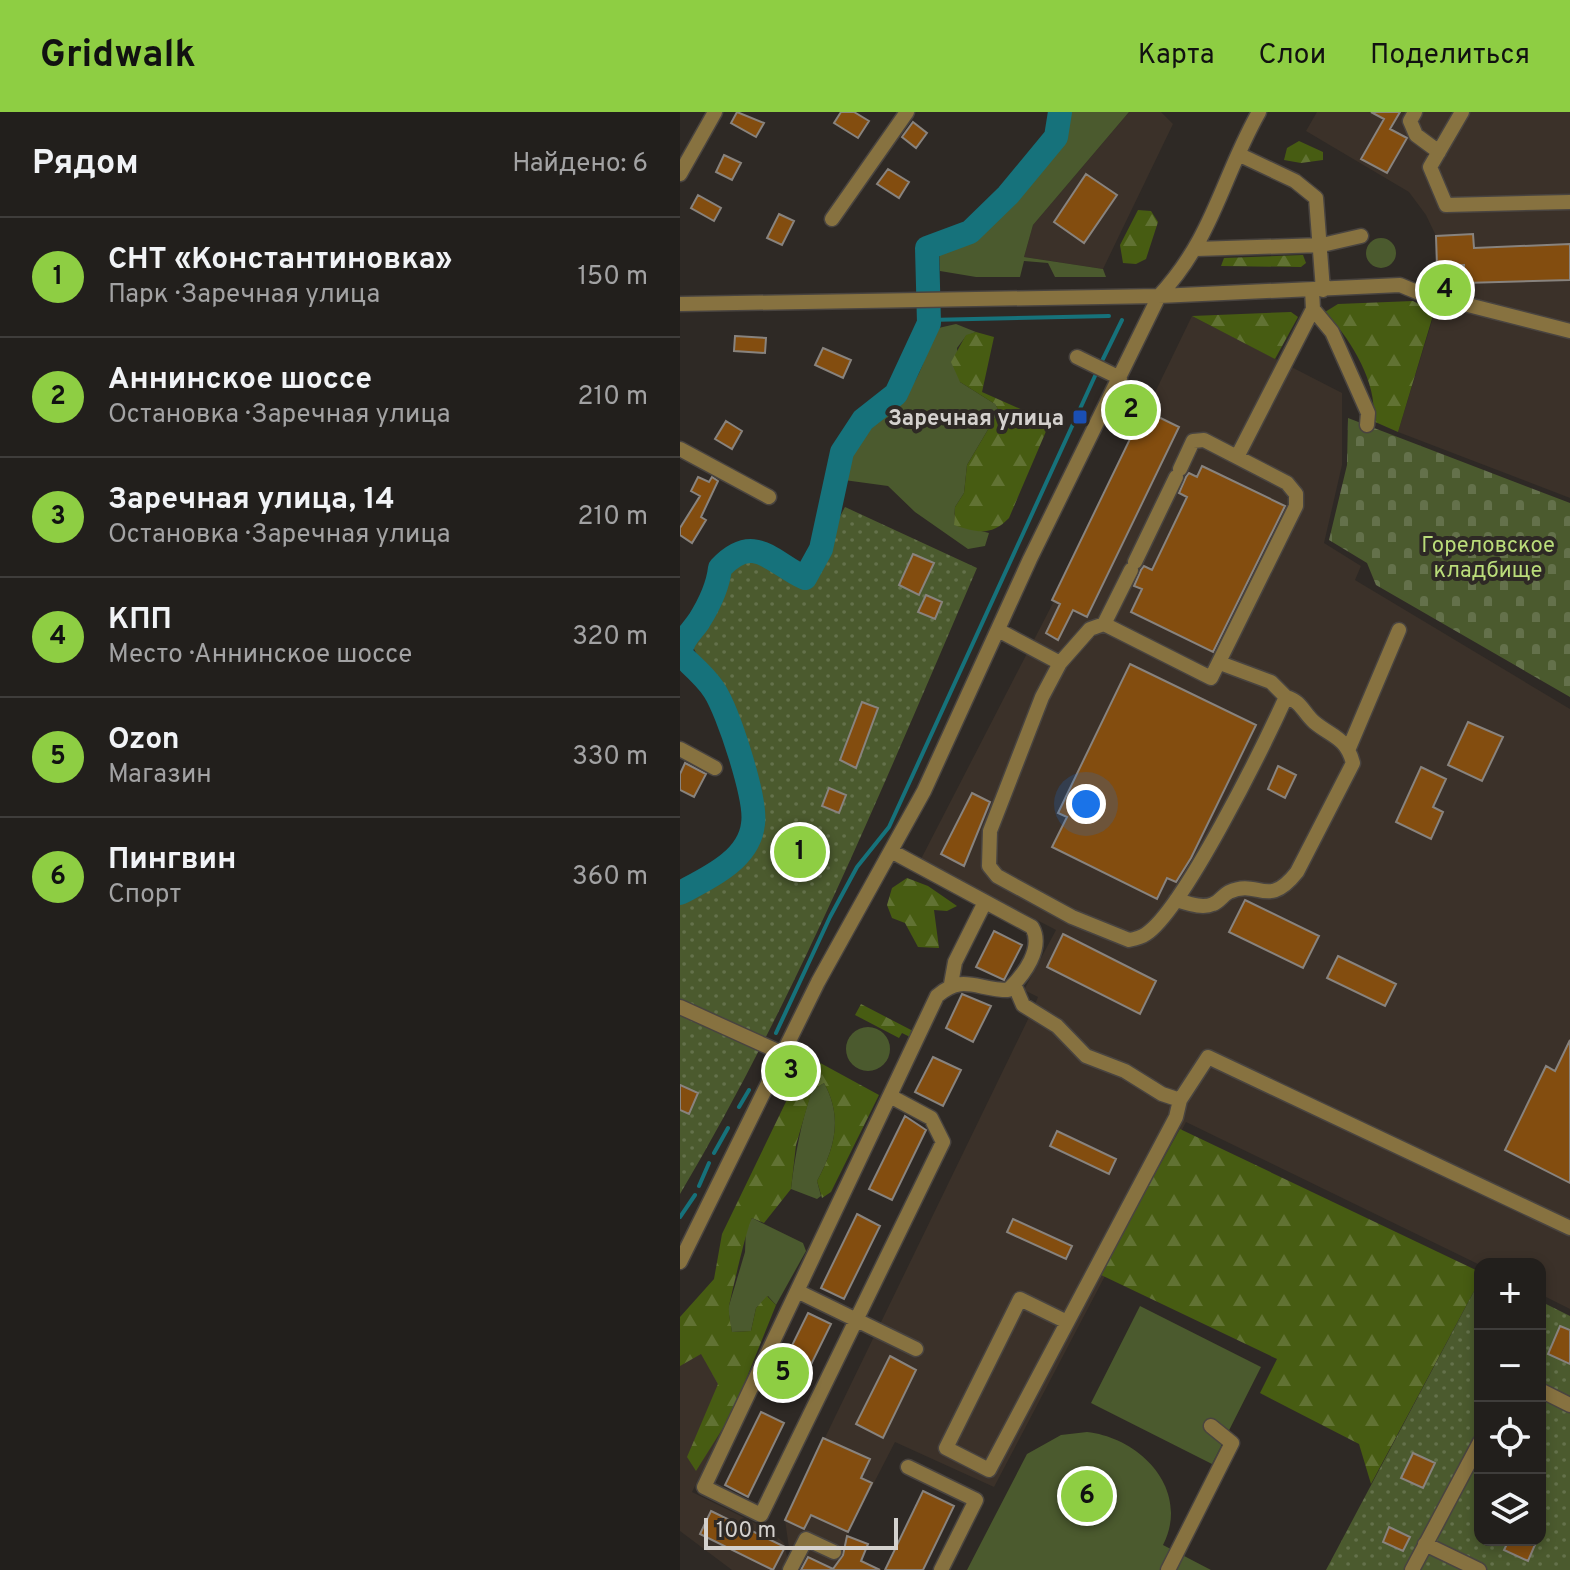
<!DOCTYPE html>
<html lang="ru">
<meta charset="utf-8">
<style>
:root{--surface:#221f1c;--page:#2e2c29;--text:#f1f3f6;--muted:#a2a2a3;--line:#3f3d3b;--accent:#8ece43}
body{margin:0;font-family:Overpass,sans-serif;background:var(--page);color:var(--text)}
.controls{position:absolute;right:24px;bottom:24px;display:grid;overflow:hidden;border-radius:16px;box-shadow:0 4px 12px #0003}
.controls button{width:72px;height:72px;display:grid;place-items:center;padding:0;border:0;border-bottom:2px solid var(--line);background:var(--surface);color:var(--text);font:40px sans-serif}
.scale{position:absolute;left:24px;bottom:20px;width:194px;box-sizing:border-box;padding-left:8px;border:4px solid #d4d1ce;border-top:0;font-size:22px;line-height:28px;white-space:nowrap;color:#d4d1ce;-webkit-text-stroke:6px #2e2925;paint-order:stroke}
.you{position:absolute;left:406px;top:692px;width:28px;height:28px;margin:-20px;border:6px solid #fff;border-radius:50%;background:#1a73e8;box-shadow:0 0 0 12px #1a73e833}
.badge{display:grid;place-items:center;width:52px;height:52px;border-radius:50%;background:var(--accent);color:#111;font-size:26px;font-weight:700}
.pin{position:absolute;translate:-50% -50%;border:4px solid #fff;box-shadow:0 2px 8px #0006}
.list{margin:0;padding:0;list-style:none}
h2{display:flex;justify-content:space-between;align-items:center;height:104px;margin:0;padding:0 32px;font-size:34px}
h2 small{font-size:26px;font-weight:400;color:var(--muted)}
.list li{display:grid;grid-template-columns:52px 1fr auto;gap:24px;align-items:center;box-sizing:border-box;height:120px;padding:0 32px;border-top:2px solid var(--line)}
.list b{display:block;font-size:30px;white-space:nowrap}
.list p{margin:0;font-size:26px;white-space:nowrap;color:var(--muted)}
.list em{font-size:26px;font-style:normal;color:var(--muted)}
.icon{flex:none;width:44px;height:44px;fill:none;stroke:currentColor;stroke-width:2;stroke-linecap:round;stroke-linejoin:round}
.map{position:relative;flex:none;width:890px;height:1458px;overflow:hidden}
header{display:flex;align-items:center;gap:48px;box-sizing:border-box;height:112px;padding:0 40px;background:var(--accent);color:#111}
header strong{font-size:38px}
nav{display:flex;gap:44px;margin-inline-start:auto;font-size:28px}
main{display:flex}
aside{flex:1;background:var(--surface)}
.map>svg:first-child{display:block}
</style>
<header>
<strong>Gridwalk</strong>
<nav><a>Карта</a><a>Слои</a><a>Поделиться</a></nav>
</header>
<main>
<aside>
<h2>Рядом<small>Найдено: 6</small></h2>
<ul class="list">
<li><span class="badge">1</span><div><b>СНТ «Константиновка»</b><p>Парк · Заречная улица</p></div><em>150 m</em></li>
<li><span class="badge">2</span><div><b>Аннинское шоссе</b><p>Остановка · Заречная улица</p></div><em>210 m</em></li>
<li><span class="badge">3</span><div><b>Заречная улица, 14</b><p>Остановка · Заречная улица</p></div><em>210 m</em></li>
<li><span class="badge">4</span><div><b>КПП</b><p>Место · Аннинское шоссе</p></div><em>320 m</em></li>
<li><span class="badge">5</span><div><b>Ozon</b><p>Магазин</p></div><em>330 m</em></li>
<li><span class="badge">6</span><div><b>Пингвин</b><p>Спорт</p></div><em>360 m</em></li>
</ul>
</aside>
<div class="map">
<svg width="890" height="1458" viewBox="0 0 890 1458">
<defs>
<pattern id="forest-firs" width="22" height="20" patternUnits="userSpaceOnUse" patternTransform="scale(2)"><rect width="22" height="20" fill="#475c12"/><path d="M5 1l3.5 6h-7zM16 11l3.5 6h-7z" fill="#617233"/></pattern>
<pattern id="cemetery-stones" width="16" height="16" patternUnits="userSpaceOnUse" patternTransform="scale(2)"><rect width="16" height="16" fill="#4b5a2e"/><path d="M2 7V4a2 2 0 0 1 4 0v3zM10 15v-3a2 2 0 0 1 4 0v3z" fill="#64714b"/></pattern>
<pattern id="garden-dots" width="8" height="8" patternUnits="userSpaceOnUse" patternTransform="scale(2)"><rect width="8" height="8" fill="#4b5a2e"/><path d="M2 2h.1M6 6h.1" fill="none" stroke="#64714b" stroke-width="1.8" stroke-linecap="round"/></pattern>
</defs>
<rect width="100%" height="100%" fill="#2e2925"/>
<path fill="#3b3129" d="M449,0h32l12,12 -70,145 -79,-12 9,-32z
M637,0h253v386l-172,-66 41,-134 -3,-62 -10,-21 -17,-23 -103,-61z
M512,204l150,77v72l-18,78 37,23 -6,14 215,129v600l-30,-15v-30l-60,1 -294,-143 -192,365 -99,-45 -48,93 21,9 -6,16 18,10h-79l6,-13 -18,-9 -4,-28 247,-509 6,-14 -14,-7 32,-60 -135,-71 133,-258z
M0,1222l66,32 3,10 -57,116 79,39 13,12 4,18 -4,9h-52l-52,-39z"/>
<path fill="#4b5a2e" d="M384,0h65l-96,113 -9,32 79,12 3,8h-51l-7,-14 -24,-2 -4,16h-44l-36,-6 -1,-23 39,-14 71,-80 11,-20z
M686 141a15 15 0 1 1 30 0a15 15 0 1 1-30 0Z
M276,212l20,8 -10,4 -9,12 3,34 35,22 4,7 -32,54 -3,28 -9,14 -1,17 35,9 -4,13 -17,3 -53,-37 -27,-26 -44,-6c12,-55 39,-53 67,-93 12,-17 17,-39 23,-58z
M166 937a22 22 0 1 1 44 0a22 22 0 1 1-44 0Z
M144,971c19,34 11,65 -7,98l4,15 -4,3 -26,-10c4,-34 10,-66 21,-99z
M72,1106l51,25 3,8 -30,54 -8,-9 -12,12 -5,23 -19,1 -4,-23 17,-57 1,-24z
M460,1194l121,61 -49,97 -121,-61z
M407,1320c54,6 104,58 76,113l48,25h-244l60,-116 34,-19z"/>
<path fill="url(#forest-firs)" d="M619,29l24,11v8l-22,3 -17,-3 3,-12z
M458,98l13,1 7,11 -12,37 -10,5 -13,-1 -3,-18z
M623,143l3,8 -5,4 -80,-1 3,-8z
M733,189l21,11 -36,120 -25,-11c6,-37 -23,-83 -48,-109l13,-8z
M611,200l7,5 -23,42 -83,-43z
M296,220l18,5 -12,55 68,30 -41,96c-17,18 -32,15 -55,7l1,-18 9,-14 3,-28 32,-54 -4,-7 -35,-22 -9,-20 15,-27z
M227,766l21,8 29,20 -10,5 -13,-1 5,38 -21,-1 -13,-24 -13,-5 -5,-13 5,-17z
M181,892l52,27 -3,6 -8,-4 -3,5 -44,-23z
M133,947l66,36 -48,97 -9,6 -5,-17c18,-33 26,-64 7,-98l-12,7 -16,55 -5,44 -27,34 -12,-5c-5,9 -20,74 -23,88 -1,8 2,17 3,26l19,-1 5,-23 11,-12 9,9 -43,107 -37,59 -9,-14 31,-73 -17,-30 -21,12v-49l34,-38 8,-45 75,-155z
M500,1017l300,143v8l-109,204 -12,-40 -99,-51 17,-34 -178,-85z"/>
<path fill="url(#cemetery-stones)" d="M668,306l222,85v194l-194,-112 -9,-22 -38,-23 18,-75z"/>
<path fill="url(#garden-dots)" d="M165,395l132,61c-91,211 -179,427 -297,626v-294c31,-12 75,-42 80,-79 3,-26 -23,-104 -34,-130 -8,-16 -25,-26 -33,-44l33,-74 12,-13c29,-2 47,23 76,23 12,-26 17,-52 31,-76z
M800,1168v260h60v-239l30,15v254h-244z"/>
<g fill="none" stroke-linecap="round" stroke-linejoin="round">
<path stroke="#16727b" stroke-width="4" d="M248,208l181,-4
M423,247l19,-39
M96,921l54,-116 27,-50 32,-40 206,-451
M59,995l10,-17
M34,1041l14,-25
M19,1074l10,-23
M0,1105l15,-22"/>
<path stroke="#16727b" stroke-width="24" d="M0,781c28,-15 69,-33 73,-69 4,-25 -25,-113 -39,-134 -9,-14 -23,-25 -34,-36 2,-15 11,-21 19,-33 10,-16 19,-35 21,-53 34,-36 51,-6 85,10l16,-29 21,-97 21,-32 33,-26 33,-71 -2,-75 43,-16 38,-37 48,-58 4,-25"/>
</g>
<path fill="#834d0f" stroke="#88837e" stroke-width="2" d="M57,0l27,11 -8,14 -25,-14z
M161,0h13l15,9 -11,17 -24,-15z
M691,0h29l-10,17 17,9 -20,35 -26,-14 23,-40z
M233,10l14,11 -11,15 -14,-11z
M44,43l17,8 -9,17 -16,-8z
M208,57l21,13 -10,16 -22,-14z
M406,62l31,21 -33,48 -30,-21z
M18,83l23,13 -7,13 -23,-13z
M99,102l15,7 -12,24 -15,-7z
M793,122l1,14 96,-4v36l-106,3v-18l-27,1 -1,-30z
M55,224l31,2 -1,15 -31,-2z
M143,236l28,12 -8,18 -28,-13z
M464,298l35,17 -92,190 -14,-7 -15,30 -12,-7 14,-29 -8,-4z
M46,309l16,10 -10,18 -17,-10z
M522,354l83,40 -72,146 -82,-40 11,-23 -8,-3 7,-16 3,-4 8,4 35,-73 -8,-4 7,-16 3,-4 8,4z
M18,365l11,5 3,-5 6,4 -17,36 5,3 -14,23 -12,-8v-7l20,-32 -9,-5z
M233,442l21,9 -15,32 -20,-10z
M246,483l16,7 -7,17 -17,-7z
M450,552l126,61 -65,133 -15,24 -9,-4 -10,21 -105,-52 15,-30 -9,-4z
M182,590l16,6 -22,60 -16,-8z
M788,610l35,15 -21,44 -34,-16z
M5,651l21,11 -12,23 -14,-7v-16z
M598,654l18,9 -11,23 -17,-9z
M741,655l25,12 -13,28 10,5 -12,27 -35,-17z
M149,676l17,7 -7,18 -17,-7z
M292,681l18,9 -26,64 -23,-12z
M565,788l74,36 -16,32 -74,-36z
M314,819l28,14 -18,35 -28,-13z
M383,822l93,47 -16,33 -93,-47z
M658,844l58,28 -11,22 -58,-28z
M282,882l29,12 -18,36 -27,-14z
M890,928v143l-65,-33 41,-84 9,5z
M253,945l28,13 -18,36 -28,-14z
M0,973l18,8 -9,21 -9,-4z
M225,1004l21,14 -34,70 -23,-11z
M377,1019l59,28 -7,15 -59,-28z
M177,1102l23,12 -36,73 -23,-11z
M333,1107l59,27 -6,13 -59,-27z
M128,1201l23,11 -36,73 -23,-11z
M880,1214l10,4v34l-22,-10z
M210,1244l26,14 -33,68 -27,-14z
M81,1300l23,11 -36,74 -23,-12z
M143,1326l47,21 -9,19 11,5 -24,49 -37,-17 -7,14 -19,-9z
M733,1341l22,10 -12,25 -22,-10z
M243,1379l31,15 -31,64h-38z
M31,1399l74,36 -12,23 -73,-36z
M709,1415l21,10 -7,14 -20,-9z
M167,1424l21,8 -7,17 19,9h-79l7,-13 25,12 10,-14z
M829,1428h28l-9,21 -24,-11z"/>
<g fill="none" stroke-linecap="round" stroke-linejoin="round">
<g stroke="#494440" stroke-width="17">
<path id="minor" d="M735,0l-5,9 6,14 23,17
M782,0l-32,55 16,38 124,-3
M560,43l55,26 21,17 7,92
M0,62l35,-62
M152,107l75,-107
M516,137l126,-4 39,-9
M0,192l479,-8 241,-11 17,7 153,39
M633,197l19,23 36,81 -1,12
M397,245l43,21
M0,337l89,48
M557,345l76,-148 -1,-19
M500,357l13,-28 11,-1 83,43 9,11v12l-85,172 -107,-54 -14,5 -30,34 -18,34 -52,134 -1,35 8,10 75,41 57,23c5,-1 13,-3 17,-6 38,-25 119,-191 140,-237l-15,-15 -51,-19
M455,450l41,-85
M424,512l27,-54
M318,518l62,33
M669,636l50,-118
M0,637l35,19
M496,788c11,3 26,9 37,4 6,-2 10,-9 16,-12 30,-14 38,18 68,-20l56,-109c-7,-26 -21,-26 -39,-41 -11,-10 -13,-21 -28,-25
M271,872l4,-22 30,-60
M334,872l9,21 34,21 29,30 39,15 37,23 18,6 28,-43 362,171
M0,895l104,47
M210,984l41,22 12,24 -182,373 -57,-28 233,-491c26,-23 40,-6 71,-6 16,-15 36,-42 24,-63l-141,-76
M0,1150l138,-280 106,-191 106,-232 129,-263c55,-59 63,-119 100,-184
M117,1179l119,58
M387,1210l-47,-23 -74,149 43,22 187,-353 4,-17
M860,1278l30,15
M228,1355l68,33 -35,70
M745,1432l54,26
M110,1458l16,-31 28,13
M488,1458l64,-127 -21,-17
M732,1458l68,-128"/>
</g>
<use href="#minor" stroke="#877240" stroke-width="14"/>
</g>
<rect fill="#1a4fb4" stroke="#2e2925" stroke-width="3" x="392" y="297" width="16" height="16" rx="4"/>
<g text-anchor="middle" stroke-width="8" stroke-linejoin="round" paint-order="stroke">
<g font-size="22" font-weight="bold" fill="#d4d1ce" stroke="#2e2925" text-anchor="end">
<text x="384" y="313">Заречная улица</text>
</g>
<g font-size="22" fill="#badc7a" stroke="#2e2925">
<text x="808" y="440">Гореловское<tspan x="808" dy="25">кладбище</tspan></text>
</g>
</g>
</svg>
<div class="controls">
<button>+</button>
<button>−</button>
<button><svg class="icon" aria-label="locate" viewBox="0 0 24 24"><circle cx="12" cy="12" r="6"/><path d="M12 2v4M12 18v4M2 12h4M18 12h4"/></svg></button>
<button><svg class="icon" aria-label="layers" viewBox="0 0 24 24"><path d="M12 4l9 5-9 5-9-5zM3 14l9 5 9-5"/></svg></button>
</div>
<div class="scale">100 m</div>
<div class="you"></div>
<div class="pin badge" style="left:120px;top:740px">1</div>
<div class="pin badge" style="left:451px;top:298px">2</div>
<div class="pin badge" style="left:111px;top:959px">3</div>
<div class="pin badge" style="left:765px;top:178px">4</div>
<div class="pin badge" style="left:103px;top:1261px">5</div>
<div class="pin badge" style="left:407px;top:1384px">6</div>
</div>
</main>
